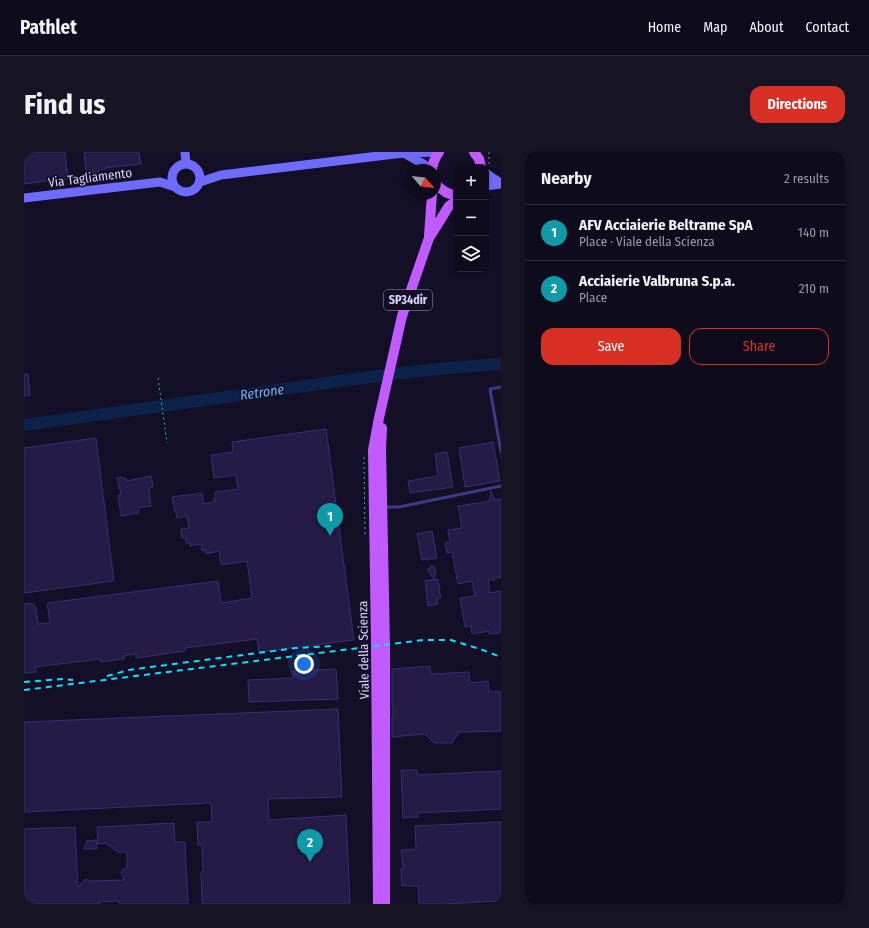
<!DOCTYPE html>
<meta charset="utf-8">
<style>
:root{--surface:#0e0b1c;--page:#171425;--text:#f1f3f6;--muted:#9b9ba3;--line:#2e2b3b;--accent:#d93025}
body{margin:0;font-family:"Fira Sans Condensed",sans-serif;background:var(--page);color:var(--text)}
.controls{position:absolute;right:12px;top:12px;display:grid;overflow:hidden;border-radius:8px;box-shadow:0 2px 6px #0003}
.controls button{width:36px;height:36px;display:grid;place-items:center;padding:0;border:0;border-bottom:1px solid var(--line);background:var(--surface);color:var(--text);font:20px sans-serif}
.compass{position:absolute;left:381px;top:12px;width:36px;height:36px;border-radius:50%;background:var(--surface);box-shadow:0 2px 6px #0003;rotate:118deg}
.you{position:absolute;left:280px;top:512px;width:14px;height:14px;margin:-10px;border:3px solid #fff;border-radius:50%;background:#1a73e8;box-shadow:0 0 0 6px #1a73e833}
.badge{display:grid;place-items:center;width:26px;height:26px;border-radius:50%;background:var(--accent);color:#fff;font-size:13px;font-weight:700}
.pin{position:absolute;translate:-50% -33px;filter:drop-shadow(0 1px 2px #0008)}
.pin::after{content:'';position:absolute;top:21px;width:14px;height:12px;background:inherit;clip-path:polygon(0 0,100% 0,50% 100%)}
.list{margin:0;padding:0;list-style:none}
h2{display:flex;justify-content:space-between;align-items:center;height:52px;margin:0;padding:0 16px;font-size:17px}
h2 small{font-size:13px;font-weight:400;color:var(--muted)}
.list li{display:grid;grid-template-columns:26px 1fr auto;gap:12px;align-items:center;box-sizing:border-box;height:56px;padding:0 16px;border-top:1px solid var(--line)}
.list b{display:block;font-size:15px;white-space:nowrap}
.list p{margin:0;font-size:13px;white-space:nowrap;color:var(--muted)}
.list em{font-size:13px;font-style:normal;color:var(--muted)}
.actions{display:flex;gap:8px;padding:12px 16px}
.actions a{flex:1;padding:9px 0;border:1px solid var(--accent);border-radius:12px;text-align:center;font-size:14px;color:var(--accent)}
.actions .main{background:var(--accent);color:#fff}
.icon{flex:none;width:22px;height:22px;fill:none;stroke:currentColor;stroke-width:2;stroke-linecap:round;stroke-linejoin:round}
.map{position:relative;flex:none;width:477px;height:752px;overflow:hidden;border-radius:12px}
header{display:flex;align-items:center;gap:24px;box-sizing:border-box;height:56px;padding:0 20px;background:var(--surface);border-bottom:1px solid var(--line)}
header strong{font-size:19px}
nav{display:flex;gap:22px;margin-inline-start:auto;font-size:14px}
.intro{display:flex;align-items:center;justify-content:space-between;box-sizing:border-box;height:96px;padding:0 24px}
h1{margin:0;font-size:28px}
.button{padding:10px 18px;border-radius:12px;background:var(--accent);color:#fff;font-size:14px;font-weight:700}
main{display:flex;gap:24px;padding:0 24px}
aside{flex:1;background:var(--surface);border-radius:12px;box-shadow:0 2px 6px #0003}
.map>svg:first-child{display:block}
</style>
<header>
<strong>Pathlet</strong>
<nav><a>Home</a><a>Map</a><a>About</a><a>Contact</a></nav>
</header>
<div class="intro"><h1>Find us</h1><a class="button">Directions</a></div>
<main>
<div class="map">
<svg width="477" height="752" viewBox="0 0 477 752">
<rect width="100%" height="100%" fill="#130f26"/>
<g fill="none" stroke-linecap="round" stroke-linejoin="round">
<path stroke="#0c2248" stroke-width="12" d="M0,273c75,-10 150,-20 225,-31 84,-12 167,-25 252,-30"/>
</g>
<path fill="#241b47" stroke="#3b2d73" d="M0,0h41l3,26 -44,6z
M60,0h55l2,12 -36,4 1,1 -8,1 1,2 -6,1v-2l-7,1z
M4,222l2,21 -6,1v-21z
M302,277l28,211 -95,12 -2,-13 -72,9v3l-49,7v-4l-12,2v3l-23,3 -1,-3 -65,8 1,5 -12,1v-69l8,-1 2,2 2,3 2,16 12,-1 -3,-20 171,-22 3,22 31,-5 -5,-37 -26,4 -2,-14 -13,3 -1,-4 -3,1 -1,-7 -11,2v-3h-4v-5h-4l-1,-9 8,-1 -2,-12 -10,2 -1,-6h-1l-3,-15 30,-4 2,11 10,-2v-4h2l-1,-6 23,-3 -2,-14 -22,3 -2,-14 -1,-9 22,-3 -1,-10z
M72,286l18,143 -90,12v-145z
M469,290l7,39 -35,6 -6,-39z
M423,300l6,35 -43,6 -2,-12 30,-5 -3,-22z
M127,324l2,11 -4,1 2,18 -13,2 1,5 -18,3 -3,-21h3l-4,-17 6,-1 1,2 2,-1 1,3z
M467,339l4,9 6,-1v78l-7,1 1,2h-7l2,13 11,-2v37h-1v5l-11,1v-3l-17,3 -1,-8 -6,1 -5,-29 15,-2 -3,-15 -14,3 -6,-32 -5,1 -2,-10 5,-1 -2,-12 14,-2 -4,-22 32,-5z
M408,379l5,27 -15,2 -5,-26z
M407,414l4,1 1,3 -2,9 -6,-8 1,-3z
M414,427v4l1,1v2l1,2 -1,2 2,8 -4,1 1,5 -10,2 -3,-25z
M406,514l1,8 38,-2 1,11 18,-2 1,11 12,-1v40l-42,1 -7,11h-18l-9,-9 -33,3v-20h1v-10l-1,-2v-36z
M312,517l2,30 -89,3 -1,-22 45,-2v-7z
M314,557l4,88 -74,2 1,21 77,-5 4,89h-148l-1,-32h2l-1,-27h-4l-1,-23h15l-1,-19 -187,9v-90z
M377,618h16v5l84,-4v38l-83,4v4l-15,1z
M477,670v79l-58,3h-24l-1,-18h-16l-1,-17h2l-2,-19 15,-1 -1,-23z
M150,671l1,19h10l3,62h-69v-3l-20,1v2h-75v-75l51,-2 3,60 8,-8 3,2 35,-1 -3,-8 2,-2 4,-2v-16h-10l-5,-5 -5,-2v-2l-9,1 -1,-17z
M63,688l4,1 5,-1 1,9h-13z"/>
<g fill="none" stroke-linecap="round" stroke-linejoin="round">
<path stroke="#2fb8b0" stroke-width="1" stroke-dasharray="2 3" stroke-linecap="butt" d="M465,0v11l2,4
M134,226l9,65
M340,305l1,79"/>
<path stroke="#3d3a85" stroke-width="3" d="M477,235l-11,2 11,63
M360,355h15l102,-21"/>
<path stroke="#6f6bff" stroke-width="9" d="M161,0l1,12
M380,1l21,12 5,5
M148 26a14 14 0 1 1 28 0a14 14 0 1 1-28 0Z
M462,21l8,6 7,4
M176,30l21,-7 182,-22 36,-1
M462,34l15,-2
M0,46l136,-16 15,5"/>
<path stroke="#c25bff" stroke-width="10" d="M450,0l5,7 2,8
M408,18c0,-7 3,-12 7,-18
M411,31c6,7 12,12 21,12
M405,84l3,-42
M358,276l-1,20 4,197v259
M354,752l-2,-262 -3,-192 6,-32 23,-102 27,-78 20,-32 7,-5"/>
<path stroke="#00e5ff" stroke-width="2" stroke-dasharray="6 5" stroke-linecap="butt" d="M83,524l22,-6 22,-3 145,-19 37,-2
M0,530l38,-3 11,1
M0,538l399,-50h28l29,9 21,8"/>
</g>
<g text-anchor="middle" stroke-width="3.5" stroke-linejoin="round" paint-order="stroke">
<rect fill="#130f26" stroke="#9e99be" stroke-width="1" x="360" y="138" width="48" height="20" rx="3"/>
<g font-size="12" font-weight="bold" fill="#d9d4ff">
<text x="384" y="152">SP34dir</text>
</g>
<g font-size="13" fill="#d9d4ff" stroke="#130f26">
<text transform="translate(66 25) rotate(-7)" y="5">Via Tagliamento</text>
<text transform="translate(339 498) rotate(-91)" y="5">Viale della Scienza</text>
</g>
<g font-size="14" font-style="italic" fill="#62b6ff" stroke="#130f26">
<text transform="translate(238 240) rotate(-8)" y="5">Retrone</text>
</g>
</g>
</svg>
<div class="controls">
<button>+</button>
<button>−</button>
<button><svg class="icon" aria-label="layers" viewBox="0 0 24 24"><path d="M12 4l9 5-9 5-9-5zM3 14l9 5 9-5"/></svg></button>
</div>
<svg class="compass" viewBox="-18 -18 36 36"><path d="M0-13l5 13h-10z" fill="#e53935"/><path d="M0 13l5-13h-10z" fill="#9b9ba3"/></svg>
<div class="you"></div>
<div class="pin badge" style="left:306px;top:384px;background:#0f9aa8">1</div>
<div class="pin badge" style="left:286px;top:710px;background:#0f9aa8">2</div>
</div>
<aside>
<h2>Nearby<small>2 results</small></h2>
<ul class="list">
<li><span class="badge" style="background:#0f9aa8">1</span><div><b>AFV Acciaierie Beltrame SpA</b><p>Place · Viale della Scienza</p></div><em>140 m</em></li>
<li><span class="badge" style="background:#0f9aa8">2</span><div><b>Acciaierie Valbruna S.p.a.</b><p>Place</p></div><em>210 m</em></li>
</ul>
<div class="actions"><a class="main">Save</a><a>Share</a></div>
</aside>
</main>
